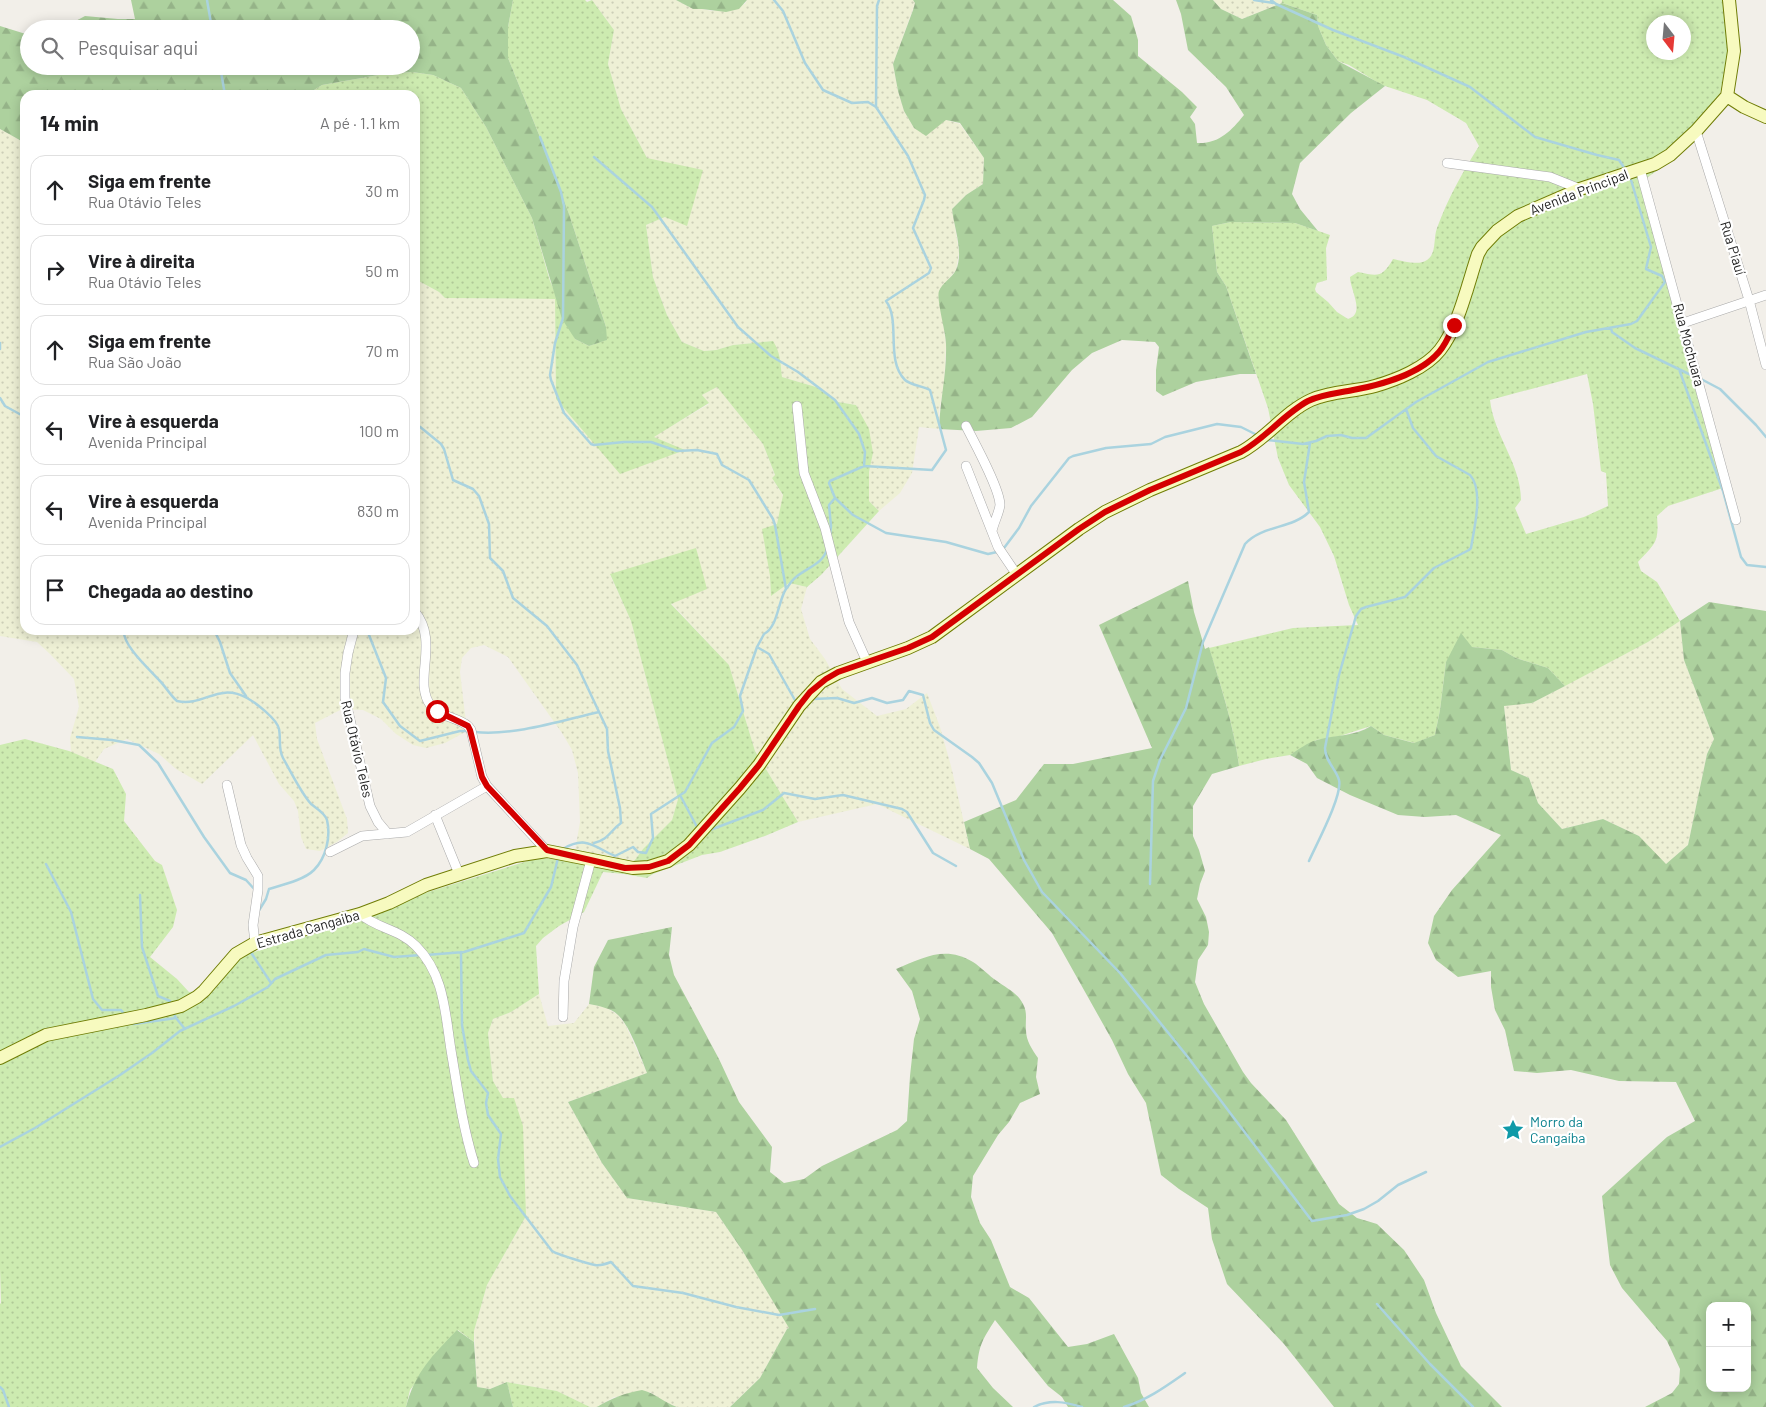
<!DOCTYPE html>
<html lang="pt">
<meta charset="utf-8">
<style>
:root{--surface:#fff;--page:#f6f6f6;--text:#202124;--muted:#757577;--line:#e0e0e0}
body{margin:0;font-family:Barlow,sans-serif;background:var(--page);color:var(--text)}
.controls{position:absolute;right:15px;bottom:15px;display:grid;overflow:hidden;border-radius:10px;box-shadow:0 2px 12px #0003}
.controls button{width:45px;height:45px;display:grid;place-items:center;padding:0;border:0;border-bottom:1px solid var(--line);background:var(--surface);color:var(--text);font:25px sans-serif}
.compass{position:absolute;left:1646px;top:15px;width:45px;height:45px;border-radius:50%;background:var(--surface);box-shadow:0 2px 12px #0003;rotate:164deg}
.stop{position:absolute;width:15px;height:15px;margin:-11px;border:4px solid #d40000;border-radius:50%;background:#fff}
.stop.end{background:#d40000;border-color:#fff;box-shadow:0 1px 5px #0008}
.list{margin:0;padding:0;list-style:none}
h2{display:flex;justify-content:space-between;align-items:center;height:65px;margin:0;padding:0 20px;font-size:21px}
h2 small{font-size:16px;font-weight:400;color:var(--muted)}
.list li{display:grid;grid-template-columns:32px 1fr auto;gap:15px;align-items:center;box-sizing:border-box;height:70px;margin:0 10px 10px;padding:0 10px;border:1px solid var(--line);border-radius:15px}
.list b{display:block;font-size:19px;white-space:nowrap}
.list p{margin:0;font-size:16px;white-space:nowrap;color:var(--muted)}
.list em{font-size:16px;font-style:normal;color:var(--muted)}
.icon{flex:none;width:28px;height:28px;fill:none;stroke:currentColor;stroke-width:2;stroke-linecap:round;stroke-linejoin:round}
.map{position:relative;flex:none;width:1766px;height:1407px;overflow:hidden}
.search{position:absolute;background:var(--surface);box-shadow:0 2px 12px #0003;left:20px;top:20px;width:400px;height:55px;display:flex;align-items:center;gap:12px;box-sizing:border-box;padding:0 18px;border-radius:28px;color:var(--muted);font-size:19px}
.panel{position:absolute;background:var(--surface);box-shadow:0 2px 12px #0003;left:20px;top:90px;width:400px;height:545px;border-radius:15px}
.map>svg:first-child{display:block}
</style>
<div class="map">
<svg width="1766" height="1407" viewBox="0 0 1766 1407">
<defs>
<pattern id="farmland-dots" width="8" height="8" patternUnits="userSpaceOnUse" patternTransform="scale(1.25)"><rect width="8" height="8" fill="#eef0d5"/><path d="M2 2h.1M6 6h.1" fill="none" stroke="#ccceb7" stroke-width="1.8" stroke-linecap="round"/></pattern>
<pattern id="grass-dots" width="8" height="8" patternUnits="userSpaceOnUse" patternTransform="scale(1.25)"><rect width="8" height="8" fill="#cdebb0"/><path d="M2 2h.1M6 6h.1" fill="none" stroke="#b0c997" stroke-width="1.8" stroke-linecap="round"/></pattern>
<pattern id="forest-firs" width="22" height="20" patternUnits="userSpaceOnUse" patternTransform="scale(1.25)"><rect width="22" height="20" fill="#add19e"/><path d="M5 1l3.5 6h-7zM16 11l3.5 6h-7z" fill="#95b388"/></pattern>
</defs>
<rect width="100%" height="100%" fill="#f2efe9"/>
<path fill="url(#farmland-dots)" d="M592,0h84l17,9h9l10,2 33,-7 2,-4h166l2,3 -22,61 5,27 6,20 10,17 32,-8 14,4 24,34 -1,26 -17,11 -14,14 7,43 -3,18 -17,21 7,54 -2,40 -5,26v18l-20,-2 -7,46 -12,20 -21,18 -10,-10v-29l4,-19 -17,-48 -18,-3 -22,-15 -34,-10 -9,-36 -40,4 -17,5 -12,1 -22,-9 -15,-27 -14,-38 -7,-52 19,-8 -18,-59 -26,-49 -13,-45 6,-34z
M1213,0h69v3l-40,16 -21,-10z
M0,129l25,14v487h390v-351l24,13 6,6 110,1 1,100 128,52 -31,-14 56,-33 -7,-9 15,-8 46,57 12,32 -3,2 11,18 -13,80 1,20 18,-13 18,4 -6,22 9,30 15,20 17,30 35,27 29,-7 21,-16 13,34 11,39 19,83 -93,-45 -79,18 -43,-71 -26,-86 -58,-62 -61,-28 21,46 47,178 -6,21 -29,29 -11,15 -57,-13 5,-29 -2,-49 -6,-23 -10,-17 -54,-76 -24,-12 -13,3 -9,10 -2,14 7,59 -22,12 -19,5 -13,-3 -17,-11 -15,-15 -18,-9 -21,-1 -27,14 2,16 30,80 1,14 -11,9 -17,9 -14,-2 -5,-12 -3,-26 -4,-10 -15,-17 -26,-49 -51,49 -26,-15 -17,-15 -32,-15 -23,10 -9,13 -24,-10 -1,-14 9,-31 -5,-28 -24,-25 -13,-12 -37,-6z
M1680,621l4,39 30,79 -7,15 -19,91 -23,20 -26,-29 -36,-17 -41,10 -24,-26 -9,-25 -18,-8 -7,-65 28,-2 116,-61z
M539,994l9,32 26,-3 15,-19 16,3 13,8 8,11 21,47 -79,29 34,61 25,35 89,14 26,38 48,78 -3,1 -27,49 -30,29h-53l-16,-7 -11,-8 -36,5 -17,10h-7l-33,-16 -50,-9 -17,7 -13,-2 -3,-56 13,-46 39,-69 -23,-118 -10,-17 -5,-48 5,-14 18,-7z"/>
<path fill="url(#grass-dots)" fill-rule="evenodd" d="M513,0h72l2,2 5,-2 22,30 -6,34 13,45 26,49 56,12 -16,56 -22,-9 -19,8 7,52 14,38 15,27 22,9 12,-1 17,-5 40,-4c8,13 7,20 9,36l34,10 22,15 18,3 13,24 4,24 -4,19v29l10,10 -58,64 -14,12 -18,-4 -18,13 -1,-20 -8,-47 15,-5 6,-29 -11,-17 3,-3 -12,-31 -46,-57 -15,8 7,8 -55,34 31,13 -65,24 -64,-75 -1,-100 -110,-1 -6,-6 -24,-13v-184h-109l16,-10 62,-11 28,-2 21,3 28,13 25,39 46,91 18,63 25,58 14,7 17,-6v-13l-37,-113 -21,-57 -40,-99v-31z
M1282,0h444l2,52 -8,42 -18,39 -17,17 -45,33 89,303 -61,20 -11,10c2,26 -1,27 -19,46l3,9 16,11 23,39 -32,21 -83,44 -17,-18 -32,-10 -14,-8 -30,-3 -26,15 -6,48 -5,25 -20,8 -31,-8 -13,-9 -31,10 -24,4 -26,15 -24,4 -27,7c-5,-40 -18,-80 -30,-118l84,-20 65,-3 -9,-20 -15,-49 -14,-29 -31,-42 -11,-27 -10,-50 -42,-122 -9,-14 -5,-46 19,-4 64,1 35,12 -4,13 1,32 -10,3 -2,6 1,3 12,10 9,10 11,7c18,-5 2,-29 2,-42l8,-5c20,4 24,6 35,-13 10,2 26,7 34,1 10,-7 6,-21 10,-32 11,-30 25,-55 42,-82l-13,-23 -39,-23 -45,-15 -33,-20 -11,-4 -12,-16 -8,-19 -1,-11 -35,-12zM1654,22h30v30h-30zM1587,374l6,30 8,67 5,2 2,33 -24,11 -58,17 -11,-26 6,-8c0,-36 -27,-64 -31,-100z
M696,548l11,41 -36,15 58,61 26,86 43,71 -33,14 -45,16 -18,3 -49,19 -6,4 -23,-4 -21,-2 -19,40 -25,14 -16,12 -7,8 3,48 -28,18 -18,7 -5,14 5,48 10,17h11l9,28 3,90 -39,69 -13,46v11l-16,-12 -48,60 -4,17h-406v-103l1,-1 -1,-35v-523l25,-6 44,12 44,18 13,25 -2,27 31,40 7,4 15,45 -4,17 -23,30 27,22 12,13 20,-3 32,-33 121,-37 63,-26 109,-34 26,-1 72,6 11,-15 29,-29 6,-21 -47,-178 -21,-47z
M507,1382l50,9 33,16h-77z"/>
<path fill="url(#forest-firs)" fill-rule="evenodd" d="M131,0h382l-5,27v31l40,99 21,57 37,113 1,13 -18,6 -14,-7 -13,-20 -30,-101 -46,-91 -25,-39 -28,-13 -21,-3 -28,2 -62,11 -16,10h-281v48l-25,-14v-103l29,9v31h382v-37h-350l24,-13 33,3h17z
M676,0h71l-8,9 -13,3 -24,-3h-9z
M913,0h200l18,16 7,24v16l44,36 15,15 -7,10 5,7 2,19c22,1 34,-12 47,-28l-18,-28 -38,-37 -7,-36 -5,-14h37l8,9 21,10 40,-16 35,12 1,11 8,19 12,16 47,25 -34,27 -51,50 -8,31 8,15 18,22 -23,-8 -64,-1 -19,4 5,46 9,14 30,88h-16l-44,8 -33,14 -7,-5v-21l3,-23 -4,-5 -33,-2 -30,13 -20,17 -40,47 -21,11 -35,3 -37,-2c1,-29 8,-56 7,-85 0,-12 -10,-45 -7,-53 3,-8 13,-13 17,-21 8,-18 -2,-42 -4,-61l14,-14 17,-11 1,-26 -24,-35 -14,-3 -20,16 -12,-8 -10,-17 -6,-20 -5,-27 20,-54 2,-7z
M1188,581l6,31 11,37 4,-2c12,40 25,79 30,119l-27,8 -19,32v30l6,14 6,21 -5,13 -3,15 9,18 3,15 -1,13 -10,15 -3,22 9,22 39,68 8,11 35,37 53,84 18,14 20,6 27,26 20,30 12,33 25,53 41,41h-168l-50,-63 -57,-60 -15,-45 -4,-31 -29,-19 -18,-14 -15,-72 -18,-29 -16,-34 -60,-107 -63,-74 -19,-10 -6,-27 52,-22 28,-36h29l79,-16 -53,-123z
M1709,602l57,9v796h-121l27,-14 7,-9 1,-15 -13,-28 -45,-53 -12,-23 -8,-69 65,-59 28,-16 -19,-39 -57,-1 -48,-11 -34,3 -23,-2 -9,-41 -10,-20 -4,-23v-16l-33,6 -22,-17 -8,-17 6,-27 18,-26 49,-55 -45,-20 -31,2 -27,-2 -48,-20 -33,-17 -10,-14 -17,-9c8,-5 18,-13 27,-15 18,-5 39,-4 54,-14l13,9 30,8 21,-8 5,-25 6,-48 15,-29 11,14 30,3 14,8 32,10 17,18 -33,17 -28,3 7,64 18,8 9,25 24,26 41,-10 36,17 27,28 22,-19 19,-91 7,-15 -30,-79 -4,-39zM1710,1306h37v82h-37z
M672,927l-3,28 5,20 45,84 20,43 33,45 -2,25 14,11 20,-4 18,-13 75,-36 10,-9 3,-45 4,-37 6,-20 -8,-28 -16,-22c27,-11 49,-24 77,-7 8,5 16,14 24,19 9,7 21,12 26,23 5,9 2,17 3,26 0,11 6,19 12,28l-2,19 4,17 -20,9 -11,19 -11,13 -25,41 -2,21 9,26 11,17 19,47 19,11 39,49 19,-3 27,-10 24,44 3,15 8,14h-81l-6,-10 -14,-11 -53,-66c-12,19 -16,24 -18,48l16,20 20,19h-283l30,-29 27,-49 2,-1 -47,-78 -26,-38 -89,-14 -25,-35 -34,-61 79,-29c-6,-15 -17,-47 -29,-58 -7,-7 -19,-9 -29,-11l5,-37 14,-27z
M457,1330l17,12 3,45 13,2 17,-7 6,25h-107c9,-35 27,-52 51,-77z
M642,1390c13,3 23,13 35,17h-80c15,-9 28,-14 45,-17z"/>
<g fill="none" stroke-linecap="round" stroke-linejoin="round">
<path stroke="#aad3df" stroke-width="2.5" d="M207,0l5,29
M774,0l9,11 22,52 18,27 29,13 16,-1 8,5 32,49 17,39 -1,5 -11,28 18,40 -2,5 -43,28c15,20 -1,59 19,79 5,5 18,6 25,10l16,60 -14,20 -68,-4 -34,15 -1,2 6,15 18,17 33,18 60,9 42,12 9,-2
M1254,0l19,3
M1271,0l5,4 57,26 71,27 66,30 65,50 62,18 22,5 6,9
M220,66l5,29
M320,92l2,3
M876,106l1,-100 2,-6
M540,137l21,55 3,14 -1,112 -8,25 -5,32 1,5 13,33 27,31 3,1 30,-3h27l26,9 20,-1 20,4 5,11 27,15 24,39 2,6 11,64
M594,157l58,50 86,120 33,29 27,16 37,28 24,34 6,18 -1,14
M1611,328l1,4 23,16 58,28
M0,343v6
M1679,369l44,122 18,66 6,8 19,2
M1701,379l19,10 36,36 10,12
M0,398l5,8 20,11
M415,408l4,18
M415,425l4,1 22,18 3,5 9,31 20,9 6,7 10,28 1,34 13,13 10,27 34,28 30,39 30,64 1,22 12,57 1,15c-11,8 -13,17 -27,20
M1267,440l36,4 13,-3 11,-5 14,-1 11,3h14l50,-36 72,-40 98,-30 45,-8 6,-3 28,-39 -3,-6 -16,-7 5,-22 -20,-67
M830,536l1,-10 -2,-21 6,-7
M1004,548l15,-20 12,-22 38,-48 4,-2 33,-8 45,-4 14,-7 52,-13 24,3 14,7
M124,630c-2,15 25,39 35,50 7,7 11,15 18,21 27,6 41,-19 70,-3 9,5 30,21 32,31 2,10 -1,20 4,29 8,14 18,35 28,46 5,4 14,9 16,16 4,17 -1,38 -13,50 -10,10 -32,15 -45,19l-3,10 -8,13
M214,630l6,12 10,31 16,23
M367,630l19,48 -3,24 17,24 20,15 40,-10h9
M757,647l12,7 27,48
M813,699l24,-1 17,5 18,-5 15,5 16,-3 6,-9 14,4 7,28 4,7 38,27 7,6 13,20 32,77 18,32 78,81 67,83 125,165 35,-6 17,-6 14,-8 20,-16 28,-13
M475,732c39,4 85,-11 124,-20
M77,737l35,3 27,5 19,18 46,74 26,36 16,7 10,11
M680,795l17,32
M710,830l53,-20 21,-17 31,6 28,-4 59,14 5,3 26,41 23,13
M563,849c23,-14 31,-2 52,7l18,-9 5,5 8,1 7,-15 -2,-24 34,-22 27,-49 22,-16 9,-16 -3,-15 17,-49 7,-13c14,-7 14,-33 22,-45 3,-4 6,-9 10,-12 12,-10 27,-13 31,-28
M1309,861c7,-16 34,-66 30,-81 -3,-11 -14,-19 -14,-32l14,-73 17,-59 5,-7 5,-2 39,-10 29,-29 35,-18 2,-2c3,-19 13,-58 -1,-73l-34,-19 -23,-28 -7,-19
M46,864l25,48 22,87 9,11h19l4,5
M1150,884l3,-103 7,-21 26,-52 17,-66 42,-98c17,-19 47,-15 64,-32l-5,-30 6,-39
M140,895l2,52 16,49 12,5 1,3
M250,951l21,32
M461,952l1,73 6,35 3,11 17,22 -2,10 2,12 13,19 -3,25 2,18 10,19 42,55c4,3 37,13 43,14 6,1 11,-1 16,-3l22,24 50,7 53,14 43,8 36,-6
M426,955l38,-3 60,-19 27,-46 7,-29
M173,1012l3,6 9,11
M131,1023l3,1 42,-6
M0,1147l35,-19 85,-53 32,-22 28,-22 54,-25 34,-19 7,-8 51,-24 32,-3 6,-3 30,8 27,-2
M1377,1304l53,60 43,43
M0,1387l3,3 6,17
M1034,1407c16,-8 31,-5 48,0
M1124,1407c23,-7 41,-20 61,-34"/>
<g stroke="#a9a9a9" stroke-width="10">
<path id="street" d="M1696,131l53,169 17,65
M1447,163l103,14 30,12
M1640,169l96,351
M1683,323l83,-28
M797,406l7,67 21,55 24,94 18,40
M966,426c8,16 34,63 34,79 -1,8 -6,17 -8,26
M966,466l32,81 19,28
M415,612c25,30 -3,70 16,94 9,11 26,11 37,20l3,4 11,47 5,9
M354,630l-6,23 -3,20v25l25,108 8,16 10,12
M227,785l14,60 6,13 11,18v14l-5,35 2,18
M435,815l24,59
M330,852l32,-16 45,-4 80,-46 60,65
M360,914c18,15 39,15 56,32 30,30 29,71 36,110 6,36 11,72 22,107
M563,1017l1,-36 9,-54 18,-67"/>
</g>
<g stroke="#707d05" stroke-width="14">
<path id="secondary" d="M1727,96l17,11 22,10
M0,1058l46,-23 100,-20 35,-9 16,-9 7,-6 32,-37 19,-11 105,-29 29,-11 37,-18 89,-29 32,-5 86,17 16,-1 19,-6 21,-16 51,-57 19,-23 40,-59 22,-24 17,-9 70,-25 24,-11 147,-108 26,-17 45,-22 91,-38c26,-14 44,-40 70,-52 20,-9 43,-8 64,-14 21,-6 51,-18 65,-36 19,-24 28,-67 38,-96l4,-7 15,-16 21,-15 62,-27 75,-25 15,-9 26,-24 31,-35 7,-45 -5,-51"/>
</g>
<use href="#street" stroke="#fff" stroke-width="9"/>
<use href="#secondary" stroke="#f7fabf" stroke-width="12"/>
</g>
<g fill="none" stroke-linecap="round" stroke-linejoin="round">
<path stroke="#d40000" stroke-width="6" d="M437,711l31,15 2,4 12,47 5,9 60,64 78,18 24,-1 19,-6 21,-16 51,-57 19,-23 40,-59 11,-14 16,-13 12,-7 70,-24 24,-11 147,-108 26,-17 45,-22 91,-38c25,-14 43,-38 67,-51 14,-7 31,-8 45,-11 28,-5 67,-16 86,-38 7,-8 11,-18 15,-27"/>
</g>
<defs>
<g id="sight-bare" transform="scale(1.725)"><path d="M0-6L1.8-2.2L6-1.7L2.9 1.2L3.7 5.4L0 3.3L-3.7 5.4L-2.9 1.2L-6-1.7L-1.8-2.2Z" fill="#0f9aa8" stroke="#fff" stroke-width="2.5" paint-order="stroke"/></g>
</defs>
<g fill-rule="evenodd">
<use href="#sight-bare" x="1513" y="1130"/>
</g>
<g text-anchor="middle" stroke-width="4.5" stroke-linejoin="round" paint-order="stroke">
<g font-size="14" fill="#222" stroke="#fff">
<text transform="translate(1579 192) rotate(-21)" y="5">Avenida Principal</text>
<text transform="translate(1733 248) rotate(73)" y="5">Rua Piauí</text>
<text transform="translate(1689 345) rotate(75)" y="5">Rua Mochuara</text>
<text transform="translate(357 749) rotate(77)" y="5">Rua Otávio Teles</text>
<text transform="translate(308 929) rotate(-16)" y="5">Estrada Cangaiba</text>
</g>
<g font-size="14" fill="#0d838f" stroke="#fff" text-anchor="start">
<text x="1530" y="1127">Morro da<tspan x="1530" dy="16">Cangaíba</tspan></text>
</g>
</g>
</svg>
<div class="controls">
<button>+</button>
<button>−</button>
</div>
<svg class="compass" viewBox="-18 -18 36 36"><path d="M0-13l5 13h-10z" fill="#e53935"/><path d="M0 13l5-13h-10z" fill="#757577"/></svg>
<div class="stop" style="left:437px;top:711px"></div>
<div class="stop end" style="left:1454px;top:325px"></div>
<div class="search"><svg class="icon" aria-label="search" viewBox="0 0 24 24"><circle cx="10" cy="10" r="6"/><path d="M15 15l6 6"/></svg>Pesquisar aqui</div>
<section class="panel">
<h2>14 min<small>A pé · 1.1 km</small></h2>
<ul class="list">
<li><svg class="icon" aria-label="ahead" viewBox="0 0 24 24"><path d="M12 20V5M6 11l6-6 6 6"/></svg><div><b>Siga em frente</b><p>Rua Otávio Teles</p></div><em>30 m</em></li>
<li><svg class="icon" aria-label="right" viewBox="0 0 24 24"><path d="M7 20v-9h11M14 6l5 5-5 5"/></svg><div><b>Vire à direita</b><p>Rua Otávio Teles</p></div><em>50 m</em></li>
<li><svg class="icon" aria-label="ahead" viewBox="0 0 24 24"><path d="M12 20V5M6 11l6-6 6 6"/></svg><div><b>Siga em frente</b><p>Rua São João</p></div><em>70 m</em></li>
<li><svg class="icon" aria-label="left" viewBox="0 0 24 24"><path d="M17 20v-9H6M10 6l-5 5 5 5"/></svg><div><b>Vire à esquerda</b><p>Avenida Principal</p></div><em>100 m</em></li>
<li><svg class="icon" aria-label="left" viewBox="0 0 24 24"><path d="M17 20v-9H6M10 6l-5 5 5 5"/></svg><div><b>Vire à esquerda</b><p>Avenida Principal</p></div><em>830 m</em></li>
<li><svg class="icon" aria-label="arrive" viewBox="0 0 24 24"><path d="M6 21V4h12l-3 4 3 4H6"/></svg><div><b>Chegada ao destino</b></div></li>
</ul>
</section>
</div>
